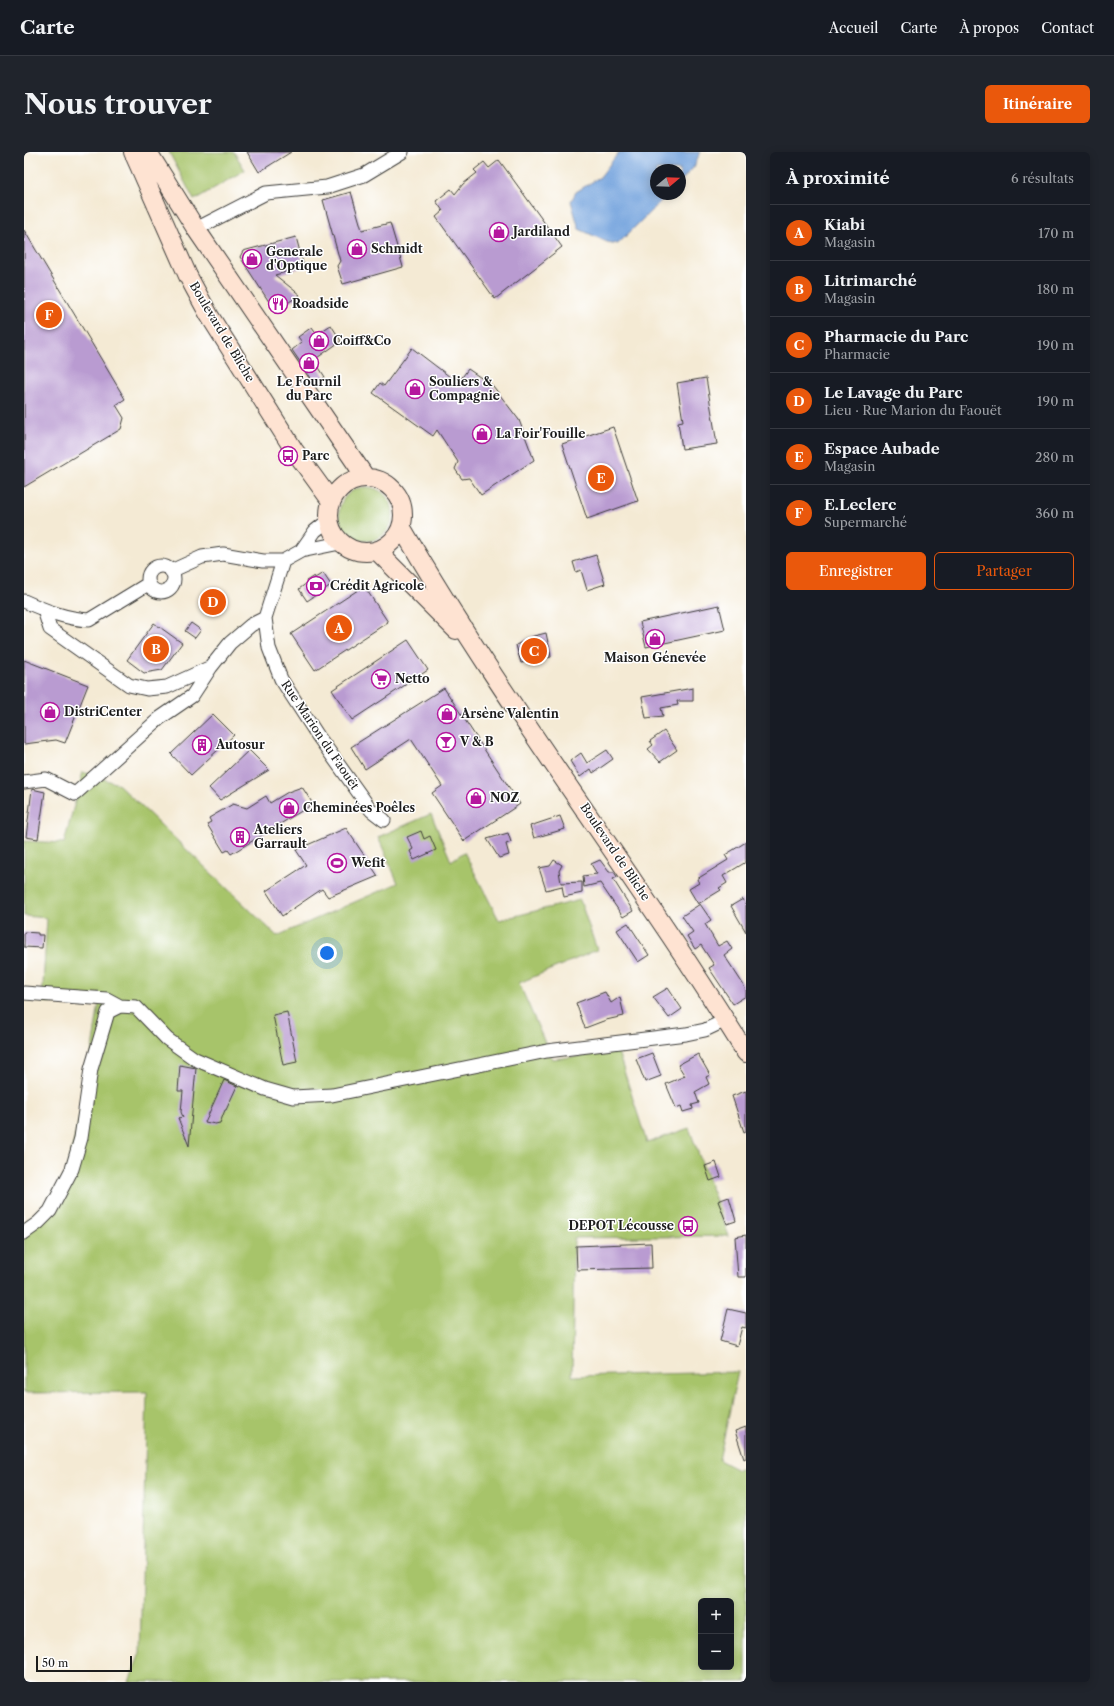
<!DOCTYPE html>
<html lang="fr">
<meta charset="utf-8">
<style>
:root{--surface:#171b24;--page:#20242c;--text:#f1f3f6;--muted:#9ea1a6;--line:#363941;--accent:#ea580c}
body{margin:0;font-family:"Libre Caslon Text",serif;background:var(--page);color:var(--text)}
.controls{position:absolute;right:12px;bottom:12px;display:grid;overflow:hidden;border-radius:6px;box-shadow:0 2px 10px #0003}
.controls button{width:36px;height:36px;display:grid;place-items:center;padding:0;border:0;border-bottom:1px solid var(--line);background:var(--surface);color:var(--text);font:20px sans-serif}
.compass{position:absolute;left:626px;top:12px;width:36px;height:36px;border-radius:50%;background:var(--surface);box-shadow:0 2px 10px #0003;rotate:71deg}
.scale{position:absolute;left:12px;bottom:10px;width:96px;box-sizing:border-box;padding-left:4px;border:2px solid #1c1c1c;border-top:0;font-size:11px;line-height:14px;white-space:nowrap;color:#1c1c1c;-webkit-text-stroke:3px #fff;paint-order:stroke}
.you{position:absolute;left:303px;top:801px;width:14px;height:14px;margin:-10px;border:3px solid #fff;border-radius:50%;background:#1a73e8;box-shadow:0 0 0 6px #1a73e833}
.badge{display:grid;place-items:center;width:26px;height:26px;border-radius:50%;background:var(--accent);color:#fff;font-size:13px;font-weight:700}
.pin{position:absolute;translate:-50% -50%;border:2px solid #fff;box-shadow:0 1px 4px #0006}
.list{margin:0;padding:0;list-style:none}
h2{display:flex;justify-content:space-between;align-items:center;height:52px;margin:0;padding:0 16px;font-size:17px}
h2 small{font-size:13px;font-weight:400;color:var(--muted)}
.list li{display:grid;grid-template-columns:26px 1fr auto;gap:12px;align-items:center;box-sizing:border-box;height:56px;padding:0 16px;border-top:1px solid var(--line)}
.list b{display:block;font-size:15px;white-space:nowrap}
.list p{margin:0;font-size:13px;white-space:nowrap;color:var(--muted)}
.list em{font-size:13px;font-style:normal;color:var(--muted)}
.actions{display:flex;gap:8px;padding:12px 16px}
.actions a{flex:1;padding:9px 0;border:1px solid var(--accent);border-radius:6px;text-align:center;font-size:14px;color:var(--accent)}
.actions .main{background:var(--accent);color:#fff}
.map{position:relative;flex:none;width:722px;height:1530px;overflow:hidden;border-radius:6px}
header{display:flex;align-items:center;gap:24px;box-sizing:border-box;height:56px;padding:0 20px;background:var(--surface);border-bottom:1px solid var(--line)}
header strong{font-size:19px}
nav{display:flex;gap:22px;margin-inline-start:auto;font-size:14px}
.intro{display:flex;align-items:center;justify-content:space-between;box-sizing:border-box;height:96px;padding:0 24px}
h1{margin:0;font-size:28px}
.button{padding:10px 18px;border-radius:6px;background:var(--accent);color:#fff;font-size:14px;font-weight:700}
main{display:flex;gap:24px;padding:0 24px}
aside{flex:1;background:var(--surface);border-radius:6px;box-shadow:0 2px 10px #0003}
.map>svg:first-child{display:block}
</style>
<header>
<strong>Carte</strong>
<nav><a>Accueil</a><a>Carte</a><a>À propos</a><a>Contact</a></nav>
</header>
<div class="intro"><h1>Nous trouver</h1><a class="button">Itinéraire</a></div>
<main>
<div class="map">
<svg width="722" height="1530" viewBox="0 0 722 1530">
<rect width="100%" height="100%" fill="#fff"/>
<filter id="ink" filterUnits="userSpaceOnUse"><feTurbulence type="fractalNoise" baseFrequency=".025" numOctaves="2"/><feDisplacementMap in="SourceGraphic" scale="8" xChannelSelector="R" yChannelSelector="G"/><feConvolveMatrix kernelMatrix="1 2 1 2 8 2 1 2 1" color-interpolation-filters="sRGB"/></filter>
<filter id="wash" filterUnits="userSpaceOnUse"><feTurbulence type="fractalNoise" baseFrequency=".012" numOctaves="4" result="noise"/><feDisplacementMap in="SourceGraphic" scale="16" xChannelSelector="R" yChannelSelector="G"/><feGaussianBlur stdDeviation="0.9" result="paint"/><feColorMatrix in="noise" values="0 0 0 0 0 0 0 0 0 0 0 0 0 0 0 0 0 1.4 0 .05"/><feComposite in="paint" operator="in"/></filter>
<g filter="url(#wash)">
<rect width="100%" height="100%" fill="#f4ead4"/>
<path fill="#a7c46b" stroke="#627044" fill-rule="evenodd" d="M145,0h65l11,18 -51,30z
M315 362a27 27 0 1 1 54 0a27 27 0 1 1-54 0Z
M59,620l35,12 159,152 121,-53 -20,-46 53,-23 20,47 13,-9 35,68 81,-20 17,50 -78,33 33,76 66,-7 29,91 42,-15 40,108 -155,2 -2,138 166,-4 -19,88 19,10 8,-3v215h-617l11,-29 7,-261 -123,1v-170l23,-21 19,-29 18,-74 15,-95 -57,-2 5,-84 -23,-2v-75l40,2zM677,1449h30v66h-30z"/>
<path fill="#73a3dd" stroke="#48607c" d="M595,0h81l-6,15 -14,15v-12h-24v24h12l-50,50 -11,-2 -28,-13 -8,-28 5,-9 24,-15z"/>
<g id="blocks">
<path fill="#b99bd1" d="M223,0h44l-32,20z
M475,8l63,87 -67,52 -59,-82 7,-6 -7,-10 15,-12 4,5 8,-10 14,-11 -3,-3 10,-8 5,6z
M327,40l11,38 28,-7 13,44 -60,17 -6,-18 3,-5 -17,-61z
M0,78l101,169 -9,6 8,13 -3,11 -97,58z
M272,85l8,30 -29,8 25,20 -25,16 -35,-54 3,-6z
M307,173l10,16 -27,19 11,17 -10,7 -23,-34 10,-8 -4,-5 14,-10 5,7z
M388,196l46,35 10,-14 25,17 26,34 15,40 -53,35 -12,-17 -7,1 -7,-10 3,-7 -21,-32 -4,6 -60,-43 7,-10 4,3z
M682,226l11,66 -35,5 -4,-27 5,-1 -6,-38z
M589,275l25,74 -51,18 -25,-75z
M572,403l9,29 -18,6 -6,-20 -5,2 -3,-10z
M299,421l8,12 -24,16 -8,-12 8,-6 -1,-2 8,-5 1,2z
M340,434l24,36 -73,48 -24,-36z
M190,439l9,7 -11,16 -9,-7z
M695,453l6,25 -79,17 -6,-25z
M130,471l28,20 -20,27 -18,3 -17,-13z
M167,471l10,7 -6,8 -10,-7z
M522,481l5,24 -30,6 -5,-18 18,-9z
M384,488l20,30 -76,50 -20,-30z
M0,508l64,25 -23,58 -9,-3 -32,4z
M420,536l76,116 -56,37 -32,-48 10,-7 -31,-47 -46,30 -14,-22z
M669,536v13h-16l1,4 -17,3 2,8 -17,2 -4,-21z
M189,562l21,21 -43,40 -20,-21z
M640,579l13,19 -17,12 -12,-13 5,-4 -3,-4z
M225,598l20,20 -49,30 -11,-12z
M583,598l6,9 -20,14 -2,-4 -11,8 -10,-16 11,-8 6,10z
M278,635l11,17 -82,50 -3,-4 -4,2 -17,-28 4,-2 -2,-4 24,-14 14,4 19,-12 4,7 18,-11z
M8,637l13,3 -7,47 -12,-2z
M536,664l5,13 -31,9 -4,-12z
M322,676l32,48 -50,21 -6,-8 -40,27 -16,-25 40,-26 -10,-15z
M397,679l3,8 6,-3 6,14 -22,10 -4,-9 3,-2 -6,-12z
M484,681l3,9 -5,2 3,11 -10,3 -12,-19z
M722,690v20l-23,14 4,7 -8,5 2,2 -23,14 -9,-15 10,-6 -2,-4 31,-19 -3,-5z
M530,708l8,5 -3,6 2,12 21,-1v11l-18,4 -2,-11 -16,4 -7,-22 11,-2z
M576,708l9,12h5l2,3 1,2 -4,2 20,32 -10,6 -23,-34 -16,4 -1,-11 14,-2 -6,-10z
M719,747l3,6v27l-15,-26z
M676,752l11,16 -6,4 13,22 9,-5 5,8 -8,6 19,29 3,7v5l-13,8 -24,-36 5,-3 -13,-20 -6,4 -8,-13 6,-4 -11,-16z
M604,771l21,32 -11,7 -21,-32z
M0,780l14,1v2h5l-1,13 -18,-1z
M644,836l14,21 -13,9 -16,-21z
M581,840l6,11 9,-6 4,19 -18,4 -21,8 -9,-25z
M263,860l10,50 -14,3 -10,-50z
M628,901l9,23 -16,6 -9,-23z
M674,902l12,21 -4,2 3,7 -14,8 4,11 -7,2 1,4 -10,3 -2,-6 -5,2 -10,-24 19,-8 -7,-11z
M156,913l16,3 -7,78 -11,-28 5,-1 -2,-5 2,-21h-5z
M200,928l13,6 -11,24h-1l-5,13 -5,1 -10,-2z
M722,939v40l-2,1 -12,-36z
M692,1010l5,15 -11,4 -5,-15z
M705,1045l7,24 -9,3 -9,-23z
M722,1083v42h-8l-3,-40z
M627,1091l1,25 -75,2 -1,-24z
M704,1157l18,4v15l-4,-1 -5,19 -17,-5z
M722,1275v31l-2,1 -9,-28z"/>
</g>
</g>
<g filter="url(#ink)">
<use href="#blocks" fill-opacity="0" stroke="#3c3b38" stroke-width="1"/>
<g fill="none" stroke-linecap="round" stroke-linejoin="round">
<g stroke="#3c3b38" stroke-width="15">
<path id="minor" d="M172,77l70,-36 61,-6 37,-12 38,-23
M316,391l-39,8 -18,10 -18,57 4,30 12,31 37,57 53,74 13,10
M277,399l14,-20 14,-11
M124 427a13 13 0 1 1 26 0a13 13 0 1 1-26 0Z
M147,419l31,-14 21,-3 40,7h20
M0,449c20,9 42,18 65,19l59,-36
M20,458l6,19 79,56 18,4 20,-2 44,-20
M0,630l22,-3 29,15 85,-76 32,-22 19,-29 19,-24 21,-18 14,-7
M0,841l83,6 13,7
M0,1081l14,-10 12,-12 22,-42 9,-31 10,-69 17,-57 12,-6 16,1 31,32 28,20 70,30 28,8 39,-2 215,-44 139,-17 19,-4 21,-10"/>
</g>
<g stroke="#3c3b38" stroke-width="20">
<path id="secondary" d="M109,0l55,124 21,39 85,135 37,51
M124,0l48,77 170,249
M305 363a37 37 0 1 1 74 0a37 37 0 1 1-74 0Z
M378,376c105,181 234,347 344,525
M353,399l79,79"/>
</g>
<use href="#minor" stroke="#fff" stroke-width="13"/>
<use href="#secondary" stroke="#fee3d2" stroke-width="18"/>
</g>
</g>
<defs>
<g id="shop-ring" transform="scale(1)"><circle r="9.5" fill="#fff" stroke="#b5179e" stroke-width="1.5"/><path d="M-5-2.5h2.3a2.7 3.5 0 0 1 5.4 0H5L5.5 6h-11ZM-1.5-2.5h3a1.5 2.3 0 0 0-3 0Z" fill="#b5179e"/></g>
<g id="restaurant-ring" transform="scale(1)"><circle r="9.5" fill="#fff" stroke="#b5179e" stroke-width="1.5"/><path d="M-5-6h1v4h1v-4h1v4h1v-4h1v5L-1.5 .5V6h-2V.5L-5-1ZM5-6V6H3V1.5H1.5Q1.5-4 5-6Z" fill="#b5179e"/></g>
<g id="bus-ring" transform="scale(1)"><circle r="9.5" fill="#fff" stroke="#b5179e" stroke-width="1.5"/><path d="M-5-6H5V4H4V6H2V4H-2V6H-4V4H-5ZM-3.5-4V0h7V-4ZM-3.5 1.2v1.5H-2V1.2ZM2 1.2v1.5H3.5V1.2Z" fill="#b5179e"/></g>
<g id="bank-ring" transform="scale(1)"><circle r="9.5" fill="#fff" stroke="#b5179e" stroke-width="1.5"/><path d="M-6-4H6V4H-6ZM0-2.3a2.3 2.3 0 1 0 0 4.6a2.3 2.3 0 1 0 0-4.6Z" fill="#b5179e"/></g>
<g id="supermarket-ring" transform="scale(1)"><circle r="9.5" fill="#fff" stroke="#b5179e" stroke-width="1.5"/><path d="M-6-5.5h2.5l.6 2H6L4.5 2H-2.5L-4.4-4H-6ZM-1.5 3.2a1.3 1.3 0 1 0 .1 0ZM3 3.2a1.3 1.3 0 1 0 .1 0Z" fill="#b5179e"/></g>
<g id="bar-ring" transform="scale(1)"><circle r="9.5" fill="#fff" stroke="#b5179e" stroke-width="1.5"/><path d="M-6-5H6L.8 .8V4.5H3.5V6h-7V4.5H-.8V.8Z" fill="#b5179e"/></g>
<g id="building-ring" transform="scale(1)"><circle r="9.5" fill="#fff" stroke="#b5179e" stroke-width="1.5"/><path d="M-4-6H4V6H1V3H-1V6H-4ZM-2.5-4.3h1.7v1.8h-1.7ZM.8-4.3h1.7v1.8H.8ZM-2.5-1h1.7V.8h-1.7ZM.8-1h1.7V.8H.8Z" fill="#b5179e"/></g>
<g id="stadium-ring" transform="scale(1)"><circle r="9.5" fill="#fff" stroke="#b5179e" stroke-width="1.5"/><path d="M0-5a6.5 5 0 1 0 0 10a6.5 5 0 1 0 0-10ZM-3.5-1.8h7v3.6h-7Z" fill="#b5179e"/></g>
</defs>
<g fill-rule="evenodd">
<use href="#shop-ring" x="475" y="80"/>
<use href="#shop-ring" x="333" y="97"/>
<use href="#shop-ring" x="228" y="107"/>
<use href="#restaurant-ring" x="254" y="152"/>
<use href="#shop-ring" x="295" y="189"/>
<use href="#shop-ring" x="285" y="211"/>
<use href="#shop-ring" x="391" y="237"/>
<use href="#shop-ring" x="458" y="282"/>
<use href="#bus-ring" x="264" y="304"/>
<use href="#bank-ring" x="292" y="434"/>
<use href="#shop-ring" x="631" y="487"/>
<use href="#supermarket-ring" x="357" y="527"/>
<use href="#shop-ring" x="26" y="560"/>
<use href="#shop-ring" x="423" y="562"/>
<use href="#bar-ring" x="422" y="590"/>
<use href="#building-ring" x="178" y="593"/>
<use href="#shop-ring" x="452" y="646"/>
<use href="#shop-ring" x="265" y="656"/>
<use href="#building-ring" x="216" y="685"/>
<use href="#stadium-ring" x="313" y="711"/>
<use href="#bus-ring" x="664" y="1074"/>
</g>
<g text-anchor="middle" stroke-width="3" stroke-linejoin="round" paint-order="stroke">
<g font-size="12" font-weight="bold" fill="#1c1c1c" stroke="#fff" text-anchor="start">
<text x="489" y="84">Jardiland</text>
<text x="347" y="101">Schmidt</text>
<text x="242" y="104">Generale<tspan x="242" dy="14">d'Optique</tspan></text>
<text x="268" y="156">Roadside</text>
<text x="309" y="193">Coiff&amp;Co</text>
<text x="285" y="234" text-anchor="middle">Le Fournil<tspan x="285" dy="14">du Parc</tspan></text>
<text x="405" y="234">Souliers &amp;<tspan x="405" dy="14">Compagnie</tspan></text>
<text x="472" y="286">La Foir'Fouille</text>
<text x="278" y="308">Parc</text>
<text x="306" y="438">Crédit Agricole</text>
<text x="631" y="510" text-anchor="middle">Maison Génevée</text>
<text x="371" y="531">Netto</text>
<text x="40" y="564">DistriCenter</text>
<text x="437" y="566">Arsène Valentin</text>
<text x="436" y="594">V &amp; B</text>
<text x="192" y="597">Autosur</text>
<text x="466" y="650">NOZ</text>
<text x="279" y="660">Cheminées Poêles</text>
<text x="230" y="682">Ateliers<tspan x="230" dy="14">Garrault</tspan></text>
<text x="327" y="715">Wefit</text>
<text x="650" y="1078" text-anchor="end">DEPOT Lécousse</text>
</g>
<g font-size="12" fill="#1c1c1c" stroke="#fff">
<text transform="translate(198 180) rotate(59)" y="4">Boulevard de Bliche</text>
<text transform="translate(296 583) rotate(56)" y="4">Rue Marion du Faouët</text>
<text transform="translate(591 700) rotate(56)" y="4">Boulevard de Bliche</text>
</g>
</g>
</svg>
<div class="controls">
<button>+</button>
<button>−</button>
</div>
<svg class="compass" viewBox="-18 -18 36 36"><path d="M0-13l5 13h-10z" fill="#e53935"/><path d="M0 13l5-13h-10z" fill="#9ea1a6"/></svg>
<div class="scale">50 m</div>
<div class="you"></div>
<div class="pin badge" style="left:315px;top:476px">A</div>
<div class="pin badge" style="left:132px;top:497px">B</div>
<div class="pin badge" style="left:510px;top:499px">C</div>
<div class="pin badge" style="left:189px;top:450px">D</div>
<div class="pin badge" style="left:577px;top:326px">E</div>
<div class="pin badge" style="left:25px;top:163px">F</div>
</div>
<aside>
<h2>À proximité<small>6 résultats</small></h2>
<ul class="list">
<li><span class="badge">A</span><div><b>Kiabi</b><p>Magasin</p></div><em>170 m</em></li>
<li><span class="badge">B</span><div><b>Litrimarché</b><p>Magasin</p></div><em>180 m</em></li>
<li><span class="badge">C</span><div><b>Pharmacie du Parc</b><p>Pharmacie</p></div><em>190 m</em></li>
<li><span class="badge">D</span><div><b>Le Lavage du Parc</b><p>Lieu · Rue Marion du Faouët</p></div><em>190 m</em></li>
<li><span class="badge">E</span><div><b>Espace Aubade</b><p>Magasin</p></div><em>280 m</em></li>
<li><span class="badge">F</span><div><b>E.Leclerc</b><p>Supermarché</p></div><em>360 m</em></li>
</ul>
<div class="actions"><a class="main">Enregistrer</a><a>Partager</a></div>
</aside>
</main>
